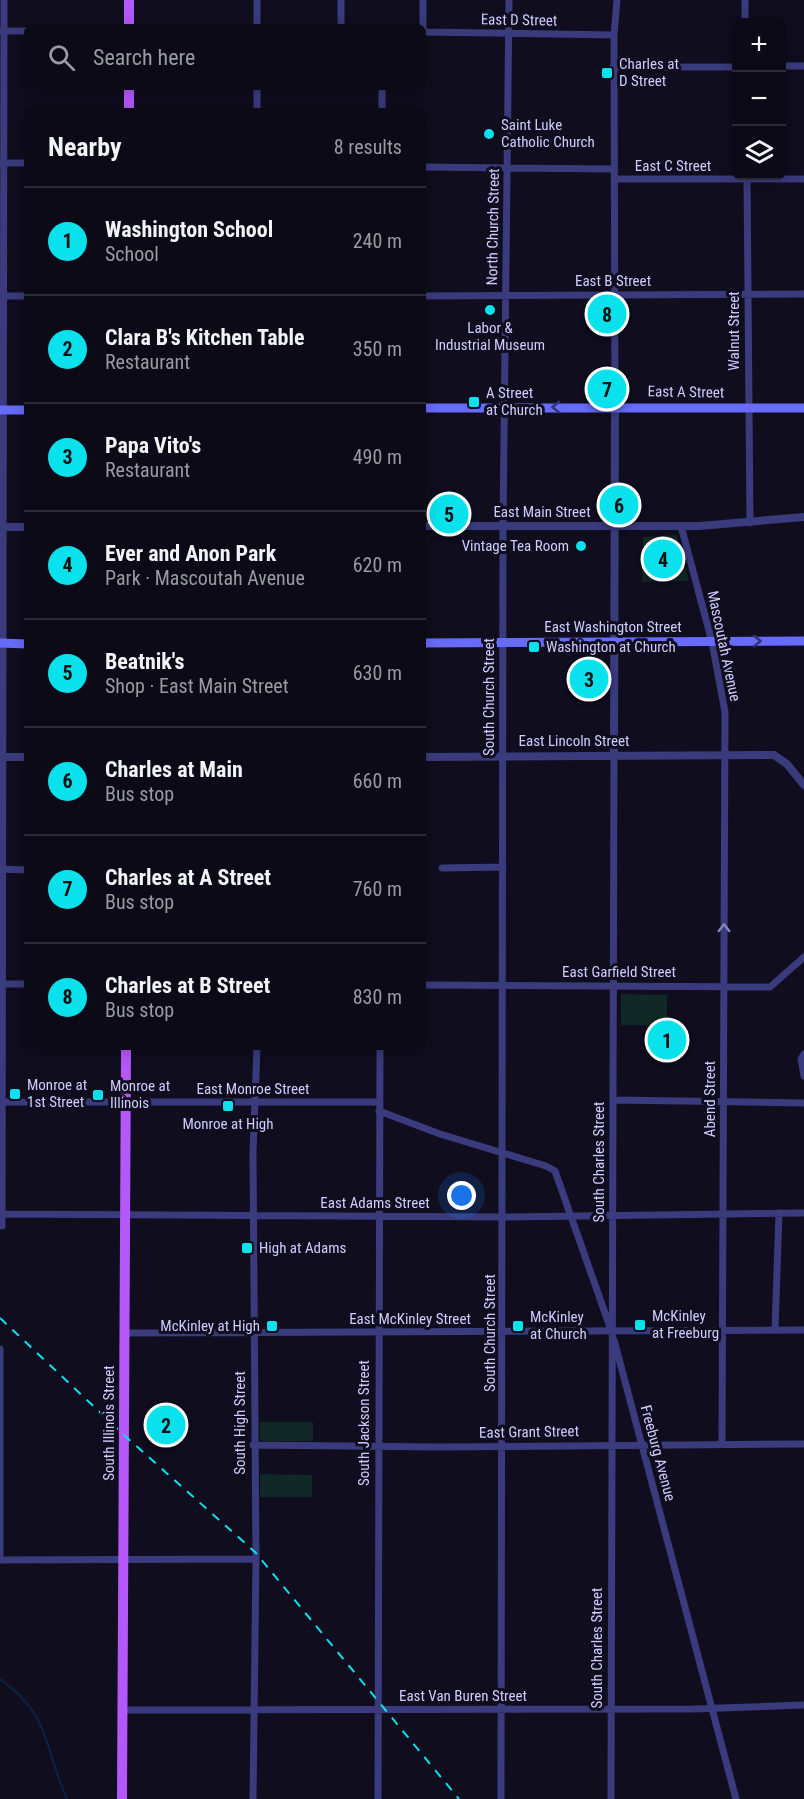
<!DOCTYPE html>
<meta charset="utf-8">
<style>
:root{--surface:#0b0a16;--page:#14131f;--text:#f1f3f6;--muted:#9a9aa1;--line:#2b2b35;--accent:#09e1ec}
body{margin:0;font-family:"Roboto Condensed",sans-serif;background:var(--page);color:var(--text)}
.controls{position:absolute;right:18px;top:18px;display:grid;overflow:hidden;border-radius:9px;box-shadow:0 3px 15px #0003}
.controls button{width:54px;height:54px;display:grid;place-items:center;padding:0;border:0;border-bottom:2px solid var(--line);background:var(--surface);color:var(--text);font:30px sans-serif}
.you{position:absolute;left:462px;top:1196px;width:21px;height:21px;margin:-15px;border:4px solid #fff;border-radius:50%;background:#1a73e8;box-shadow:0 0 0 9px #1a73e833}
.badge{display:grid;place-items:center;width:39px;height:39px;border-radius:50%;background:var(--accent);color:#111;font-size:20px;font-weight:700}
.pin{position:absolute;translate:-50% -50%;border:3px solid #fff;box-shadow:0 2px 6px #0006}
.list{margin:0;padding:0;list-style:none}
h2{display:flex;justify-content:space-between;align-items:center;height:78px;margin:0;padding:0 24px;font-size:26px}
h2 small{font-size:20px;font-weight:400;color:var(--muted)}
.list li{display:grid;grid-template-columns:39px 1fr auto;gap:18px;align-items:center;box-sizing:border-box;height:108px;padding:0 24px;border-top:2px solid var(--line)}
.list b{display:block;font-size:22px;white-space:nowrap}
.list p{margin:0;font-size:20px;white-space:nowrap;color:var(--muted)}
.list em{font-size:20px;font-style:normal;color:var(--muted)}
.icon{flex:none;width:33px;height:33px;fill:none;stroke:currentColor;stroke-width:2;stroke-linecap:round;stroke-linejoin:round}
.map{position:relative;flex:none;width:804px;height:1799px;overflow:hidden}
.search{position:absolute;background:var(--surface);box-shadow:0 3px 15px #0003;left:24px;top:24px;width:402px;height:66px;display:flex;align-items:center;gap:15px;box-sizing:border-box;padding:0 21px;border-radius:9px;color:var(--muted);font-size:22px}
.panel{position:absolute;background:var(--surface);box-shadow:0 3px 15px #0003;left:24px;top:108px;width:402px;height:942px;border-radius:9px}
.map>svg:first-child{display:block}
</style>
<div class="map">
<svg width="804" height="1799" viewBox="0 0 804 1799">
<rect width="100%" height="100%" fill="#0f0d1e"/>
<path fill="#102826" d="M677,535l12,46 -47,1 1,-45z
M621,994l46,1v26h-11l-1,4h-34z
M260,1422h53v19h-50l-3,-1z
M260,1474l52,1v22h-52z"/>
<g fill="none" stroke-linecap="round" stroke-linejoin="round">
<path stroke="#0e2442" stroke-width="2" d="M0,1679c52,37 43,67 67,120"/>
<path stroke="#3a3b7c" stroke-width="7" d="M257,0v27
M341,0v27
M423,0v32
M745,0v22
M0,31h27
M423,32l191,3
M782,66h22
M613,67h123
M257,111v-24
M382,111v-24
M0,163h27
M423,167l191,2
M747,176l3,347
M614,179h190
M0,296h27
M423,296l381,-2
M615,407l-1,-372 3,-35
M681,526l31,116 13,70 -3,732
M442,868l61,-1
M0,869l27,1
M0,984h27
M423,985l347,2 34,-30
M804,1054l-3,5 3,17
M613,1100l191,3
M0,1102h379
M379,1111l61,23 106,32 9,5 56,159
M2,1214l501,3 301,-4
M2,1226l2,-1226
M775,1330l4,-117
M125,1333l679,-3
M614,1340l122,459
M0,1349v211
M253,1445l186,2 365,-3
M0,1560l256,-1
M122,1710l572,-1 110,-4
M253,1799l3,-240 -3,-407 4,-105
M378,1799l2,-752
M501,1799l2,-1273 6,-526
M611,1799l3,-1045"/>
<path stroke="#3a3b7c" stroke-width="8" d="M423,526h276l105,-9
M0,527h27
M614,754l1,-347
M0,757h27
M423,757l351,-2 13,9 17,21"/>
<path stroke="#676bf9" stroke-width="9" d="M423,408h381
M0,410h27
M0,643l27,1
M423,643l381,-2"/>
<path stroke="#b458f9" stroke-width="10" d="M129,27v-27
M129,87v24
M122,1799l4,-752"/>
<path stroke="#09e1ec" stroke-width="2" stroke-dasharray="9 8" stroke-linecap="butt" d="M0,1318l124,117 131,117 204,247"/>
</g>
<defs><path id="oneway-chevron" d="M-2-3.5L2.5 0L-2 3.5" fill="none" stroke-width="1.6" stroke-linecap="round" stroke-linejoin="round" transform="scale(1.5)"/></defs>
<g stroke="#323376">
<use href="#oneway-chevron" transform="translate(556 407) rotate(180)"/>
<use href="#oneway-chevron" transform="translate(757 641)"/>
</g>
<use stroke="#8484bc" href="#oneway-chevron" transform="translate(724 928) rotate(-90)"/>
<g fill="#09e1ec" stroke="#0f0d1e" stroke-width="2">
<rect x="601" y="67" width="12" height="12" rx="3"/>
<circle cx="489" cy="134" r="6"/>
<circle cx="490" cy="310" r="6"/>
<rect x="468" y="396" width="12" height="12" rx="3"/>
<circle cx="581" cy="546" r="6"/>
<rect x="528" y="641" width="12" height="12" rx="3"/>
<rect x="9" y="1088" width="12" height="12" rx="3"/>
<rect x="92" y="1089" width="12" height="12" rx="3"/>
<rect x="222" y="1100" width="12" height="12" rx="3"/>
<rect x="241" y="1242" width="12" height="12" rx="3"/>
<rect x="634" y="1319" width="12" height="12" rx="3"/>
<rect x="266" y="1320" width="12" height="12" rx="3"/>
<rect x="512" y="1320" width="12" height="12" rx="3"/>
</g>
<g text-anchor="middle" stroke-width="6" stroke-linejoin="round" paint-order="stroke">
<g font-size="15" fill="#cfccfd" stroke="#0f0d1e">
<text transform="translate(519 20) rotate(1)" y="5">East D Street</text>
<text x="673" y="171">East C Street</text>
<text transform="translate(493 227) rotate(-89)" y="5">North Church Street</text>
<text x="613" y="286">East B Street</text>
<text transform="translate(734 331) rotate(-90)" y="5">Walnut Street</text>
<text transform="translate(686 392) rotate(1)" y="5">East A Street</text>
<text x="542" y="517">East Main Street</text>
<text x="613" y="632">East Washington Street</text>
<text transform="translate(724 646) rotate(78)" y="5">Mascoutah Avenue</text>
<text transform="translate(489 697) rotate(-90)" y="5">South Church Street</text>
<text x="574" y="746">East Lincoln Street</text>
<text x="619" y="977">East Garfield Street</text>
<text x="253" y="1094">East Monroe Street</text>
<text transform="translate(710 1099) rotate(-90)" y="5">Abend Street</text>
<text transform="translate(599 1162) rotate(-90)" y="5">South Charles Street</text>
<text x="375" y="1208">East Adams Street</text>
<text x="410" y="1324">East McKinley Street</text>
<text transform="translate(490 1333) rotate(-90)" y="5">South Church Street</text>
<text transform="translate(109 1423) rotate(-90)" y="5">South Illinois Street</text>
<text transform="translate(240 1423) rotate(-90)" y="5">South High Street</text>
<text transform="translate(364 1423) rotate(-90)" y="5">South Jackson Street</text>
<text transform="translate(529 1432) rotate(-1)" y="5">East Grant Street</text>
<text transform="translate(658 1453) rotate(75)" y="5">Freeburg Avenue</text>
<text transform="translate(597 1648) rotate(-90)" y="5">South Charles Street</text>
<text x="463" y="1701">East Van Buren Street</text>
</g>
<g font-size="15" fill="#cfccfd" stroke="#0f0d1e" text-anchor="start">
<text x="619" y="69">Charles at<tspan x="619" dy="17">D Street</tspan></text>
<text x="501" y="130">Saint Luke<tspan x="501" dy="17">Catholic Church</tspan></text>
<text x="490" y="333" text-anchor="middle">Labor &amp;<tspan x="490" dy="17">Industrial Museum</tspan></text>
<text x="486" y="398">A Street<tspan x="486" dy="17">at Church</tspan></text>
<text x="569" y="551" text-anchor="end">Vintage Tea Room</text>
<text x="546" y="652">Washington at Church</text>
<text x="27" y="1090">Monroe at<tspan x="27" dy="17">1st Street</tspan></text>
<text x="110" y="1091">Monroe at<tspan x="110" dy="17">Illinois</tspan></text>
<text x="228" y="1129" text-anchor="middle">Monroe at High</text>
<text x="259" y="1253">High at Adams</text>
<text x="652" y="1321">McKinley<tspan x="652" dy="17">at Freeburg</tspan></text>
<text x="530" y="1322">McKinley<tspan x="530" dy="17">at Church</tspan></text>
<text x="260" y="1331" text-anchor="end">McKinley at High</text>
</g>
</g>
</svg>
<div class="controls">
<button>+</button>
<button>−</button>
<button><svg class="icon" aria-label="layers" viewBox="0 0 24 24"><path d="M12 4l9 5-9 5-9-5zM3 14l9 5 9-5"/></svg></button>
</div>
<div class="you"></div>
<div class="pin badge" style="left:667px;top:1040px">1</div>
<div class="pin badge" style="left:166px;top:1425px">2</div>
<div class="pin badge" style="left:589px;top:679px">3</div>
<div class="pin badge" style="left:663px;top:559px">4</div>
<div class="pin badge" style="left:449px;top:514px">5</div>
<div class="pin badge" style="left:619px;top:505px">6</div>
<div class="pin badge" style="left:607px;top:389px">7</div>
<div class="pin badge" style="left:607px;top:314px">8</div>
<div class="search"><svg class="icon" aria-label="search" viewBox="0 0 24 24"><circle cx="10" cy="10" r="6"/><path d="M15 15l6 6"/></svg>Search here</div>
<section class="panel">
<h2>Nearby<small>8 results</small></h2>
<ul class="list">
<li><span class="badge">1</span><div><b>Washington School</b><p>School</p></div><em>240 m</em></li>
<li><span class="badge">2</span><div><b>Clara B's Kitchen Table</b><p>Restaurant</p></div><em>350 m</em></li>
<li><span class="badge">3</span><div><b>Papa Vito's</b><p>Restaurant</p></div><em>490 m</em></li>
<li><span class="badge">4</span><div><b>Ever and Anon Park</b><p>Park · Mascoutah Avenue</p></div><em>620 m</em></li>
<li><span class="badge">5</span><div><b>Beatnik's</b><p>Shop · East Main Street</p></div><em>630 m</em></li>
<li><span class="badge">6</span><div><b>Charles at Main</b><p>Bus stop</p></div><em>660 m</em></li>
<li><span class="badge">7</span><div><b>Charles at A Street</b><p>Bus stop</p></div><em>760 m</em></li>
<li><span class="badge">8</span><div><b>Charles at B Street</b><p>Bus stop</p></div><em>830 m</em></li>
</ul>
</section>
</div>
